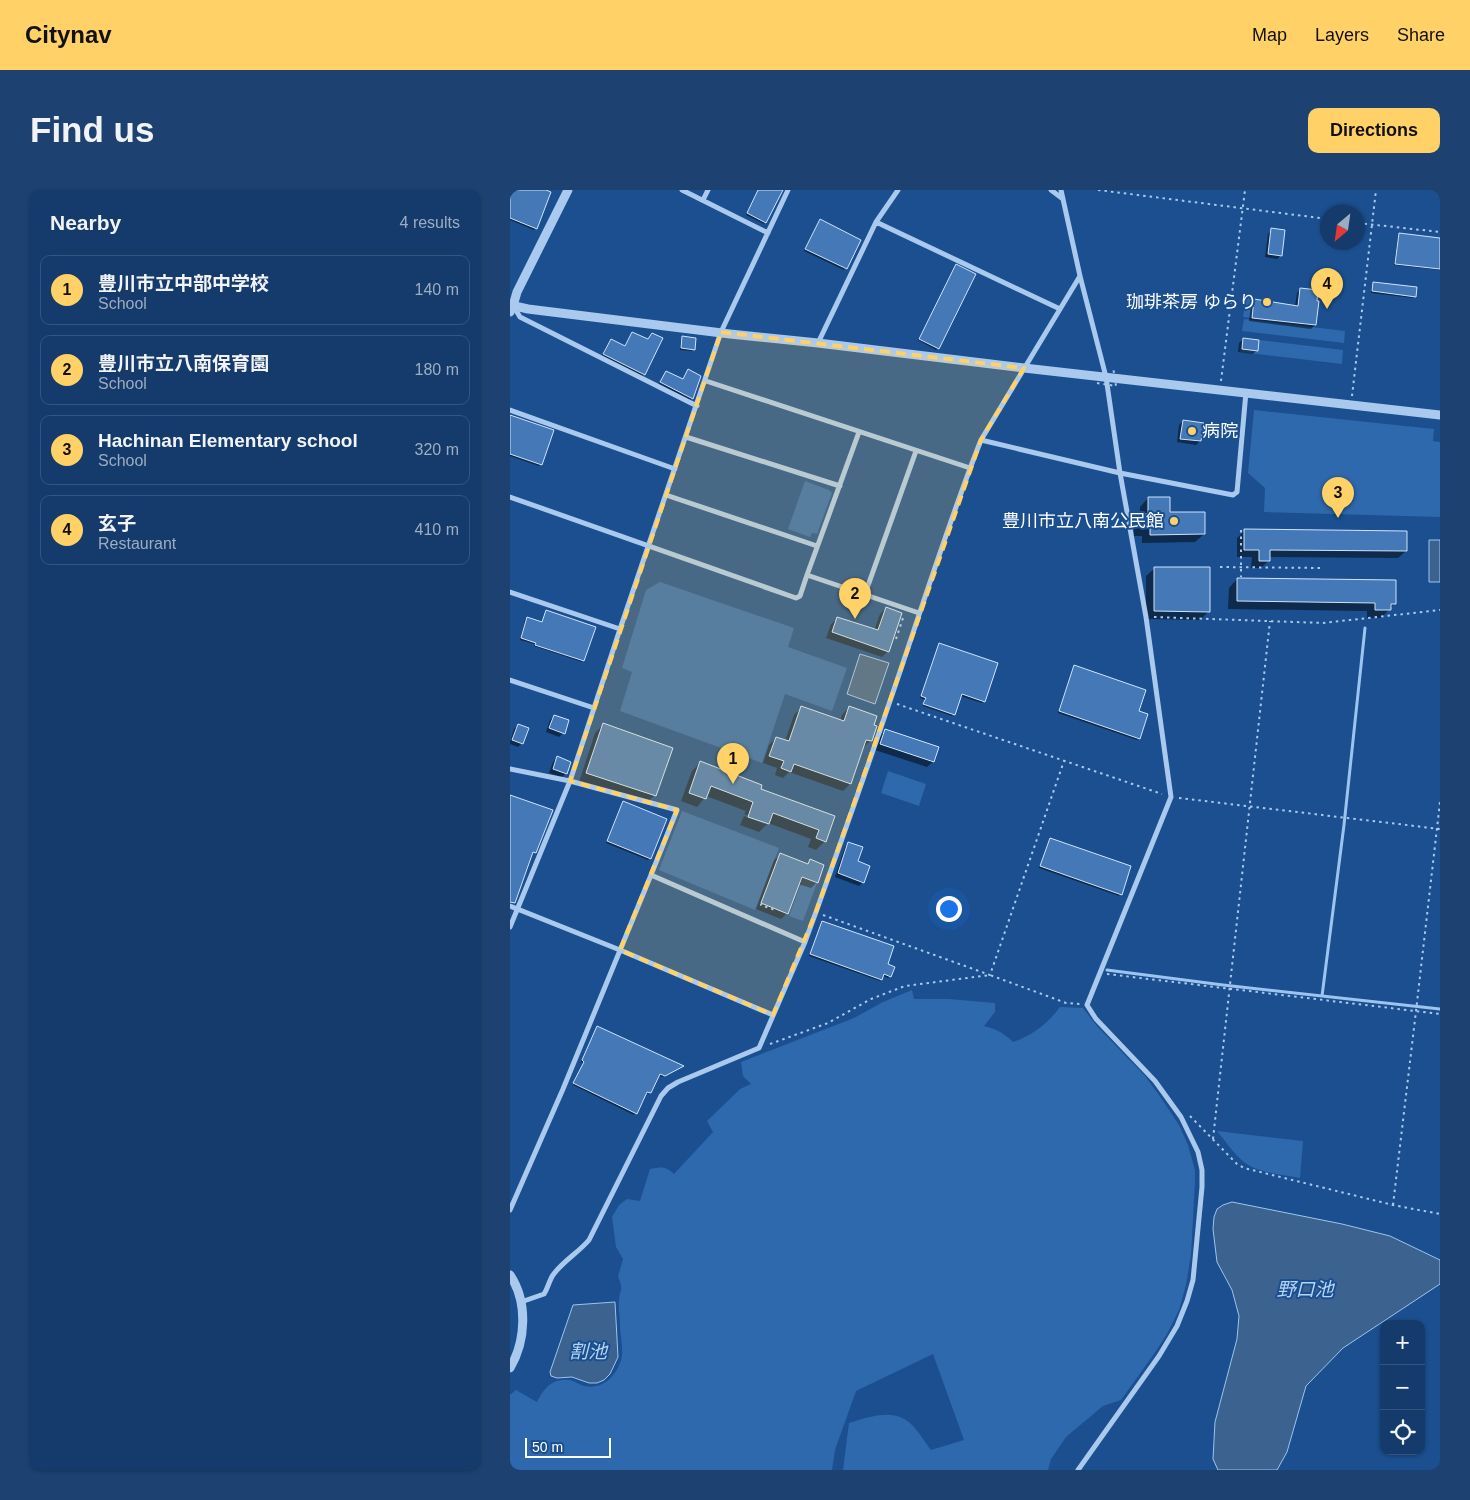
<!DOCTYPE html>
<meta charset="utf-8">
<style>
:root{--surface:#143b6b;--page:#1d4271;--text:#f1f3f6;--muted:#9dadc1;--line:#33557e;--accent:#ffd166}
body{margin:0;font-family:Helvetica,"Noto Sans JP",sans-serif;background:var(--page);color:var(--text)}
.controls{position:absolute;right:15px;bottom:15px;display:grid;overflow:hidden;border-radius:10px;box-shadow:0 1px 4px #0004}
.controls button{width:45px;height:45px;display:grid;place-items:center;padding:0;border:0;border-bottom:1px solid var(--line);background:var(--surface);color:var(--text);font:25px sans-serif}
.compass{position:absolute;left:810px;top:15px;width:45px;height:45px;border-radius:50%;background:var(--surface);box-shadow:0 1px 4px #0004;rotate:209deg}
.scale{position:absolute;left:15px;bottom:12px;width:86px;box-sizing:border-box;padding-left:5px;border:2px solid #fff;border-top:0;font-size:14px;line-height:18px;white-space:nowrap;color:#fff;-webkit-text-stroke:4px #1b4f8f;paint-order:stroke}
.you{position:absolute;left:438px;top:718px;width:18px;height:18px;margin:-12px;border:4px solid #fff;border-radius:50%;background:#1a73e8;box-shadow:0 0 0 8px #1a73e833}
.badge{display:grid;place-items:center;width:32px;height:32px;border-radius:50%;background:var(--accent);color:#111;font-size:16px;font-weight:700}
.pin{position:absolute;translate:-50% -41px;filter:drop-shadow(0 1px 2px #0008)}
.pin::after{content:'';position:absolute;top:26px;width:18px;height:15px;background:inherit;clip-path:polygon(0 0,100% 0,50% 100%)}
.list{margin:0;padding:0;list-style:none}
h2{display:flex;justify-content:space-between;align-items:center;height:65px;margin:0;padding:0 20px;font-size:21px}
h2 small{font-size:16px;font-weight:400;color:var(--muted)}
.list li{display:grid;grid-template-columns:32px 1fr auto;gap:15px;align-items:center;box-sizing:border-box;height:70px;margin:0 10px 10px;padding:0 10px;border:1px solid var(--line);border-radius:10px}
.list b{display:block;font-size:19px;white-space:nowrap}
.list p{margin:0;font-size:16px;white-space:nowrap;color:var(--muted)}
.list em{font-size:16px;font-style:normal;color:var(--muted)}
.icon{flex:none;width:28px;height:28px;fill:none;stroke:currentColor;stroke-width:2;stroke-linecap:round;stroke-linejoin:round}
.map{position:relative;flex:none;width:930px;height:1280px;overflow:hidden;border-radius:10px}
header{display:flex;align-items:center;gap:30px;box-sizing:border-box;height:70px;padding:0 25px;background:var(--accent);color:#111}
header strong{font-size:24px}
nav{display:flex;gap:28px;margin-inline-start:auto;font-size:18px}
.intro{display:flex;align-items:center;justify-content:space-between;box-sizing:border-box;height:120px;padding:0 30px}
h1{margin:0;font-size:35px}
.button{padding:12px 22px;border-radius:10px;background:var(--accent);color:#111;font-size:18px;font-weight:700}
main{display:flex;gap:30px;padding:0 30px}
aside{flex:1;background:var(--surface);border-radius:10px;box-shadow:0 1px 4px #0004}
.map>svg:first-child{display:block}
</style>
<header>
<strong>Citynav</strong>
<nav><a>Map</a><a>Layers</a><a>Share</a></nav>
</header>
<div class="intro"><h1>Find us</h1><a class="button">Directions</a></div>
<main>
<aside>
<h2>Nearby<small>4 results</small></h2>
<ul class="list">
<li><span class="badge">1</span><div><b>豊川市立中部中学校</b><p>School</p></div><em>140 m</em></li>
<li><span class="badge">2</span><div><b>豊川市立八南保育園</b><p>School</p></div><em>180 m</em></li>
<li><span class="badge">3</span><div><b>Hachinan Elementary school</b><p>School</p></div><em>320 m</em></li>
<li><span class="badge">4</span><div><b>玄子</b><p>Restaurant</p></div><em>410 m</em></li>
</ul>
</aside>
<div class="map">
<svg width="930" height="1280" viewBox="0 0 930 1280">
<rect width="100%" height="100%" fill="#1b4f8f"/>
<path fill="#2e69ad" d="M736,108l8,1 -2,19 -9,-1z
M734,129l101,12 -1,12 -102,-12z
M732,148l101,12 -1,14 -102,-12z
M744,220l180,19 -1,12 7,1v75l-176,-5 1,-24 -17,-15z
M295,291l24,9 3,3 -15,41 -5,-1 -2,4 -22,-8z
M150,392l134,46 -6,19 59,21 -15,43 -47,-17 -23,69 -142,-52 12,-39 -10,-4 24,-78z
M378,581l38,13 -7,22 -38,-13z
M172,621l97,37 -24,62 -96,-40z
M293,688l14,5 -14,38 -14,-5z
M402,800l2,9h35l46,4v9l-11,14c12,3 20,7 29,16 20,-7 35,-19 47,-35l23,1 13,17 49,51 14,19 20,30 9,20 7,25v11l-4,74 -5,30 -7,25 -12,24 -13,20 -33,46 -18,6 -37,31 -15,22 -3,11h-205l6,-47c20,-6 46,-16 63,2 7,7 13,17 19,25l33,-10 -31,-86 -77,37 -21,59 -3,20h-322v-75l6,-5 21,12c7,-14 15,-24 33,-22 5,1 9,5 14,6 19,4 32,-10 37,-26 3,-8 -1,-26 -1,-35 0,-8 -2,-16 -1,-24 1,-14 5,-9 -1,-25l5,-17 -7,-12 -4,-30 7,-12 8,-6 13,2 10,-32c12,-2 15,-3 24,5l39,-42 -6,-11 33,-32 11,-5 -8,-8 -2,-14 113,-44 29,-16z
M707,941l86,10 -3,37c-15,-3 -37,-5 -50,-12 -13,-7 -23,-23 -33,-35z"/>
<path fill="#3c6290" stroke="#9cc4f0" d="M919,350h11v42h-11z
M350,464l29,9 -14,41 -28,-10z
M722,1012l110,22 48,12 50,24v24l-97,64 -37,38 -19,66 -10,18h-59l-5,-11 2,-37 22,-83 2,-23 -7,-26 -15,-28 -4,-33 1,-12 3,-8 6,-4z
M105,1112l3,55 -8,17 -6,6 -7,3h-8l-17,-6 -15,1 -6,-2 -1,-4 23,-67z"/>
<path fill="#0007" d="M0,0h32l-6,38 -2,2 -24,-10z
M249,0h22l-17,34 -18,-9z
M308,33l42,17 -16,30 -40,-19z
M762,40l9,25 -4,4 -12,-2 3,-23z
M889,44l41,5v31l-46,-5 4,-29z
M446,76l-18,82 -2,2 -18,-10z
M864,93l40,13 -1,2 -42,-5 1,-8z
M791,99l14,36 -4,4 -62,-8 2,-17 4,-4 40,6 2,-13z
M122,143l15,7 5,-6 -8,40 -3,3 -40,-20 7,-14 3,-3 13,7z
M173,147l10,12 -1,2 -12,-1 1,-11z
M733,149l14,11 -4,4 -15,-2 1,-9z
M155,184l27,24 -2,2 -31,-16z
M0,225l31,49 -2,2 -29,-10z
M673,231l17,20 -4,4 -19,-3 2,-17z
M638,308l21,16 35,20 -9,8 -53,1v-7h-8v-12l6,-6v-11z
M734,341l162,20 -8,7 -129,-1v3l-8,8h-10l1,-11h-15v-19z
M645,378l54,43 -9,9 -54,-1v-43z
M727,389l158,24 -14,15h-14v-7l-139,-2 1,-21z
M376,418l2,43 -6,6 -56,-19 5,-14 7,-6 36,13 6,-17z
M36,422l37,48 -1,2 -48,-16 1,-2 -15,-4 5,-20 2,-2 15,5z
M429,455l45,56 -2,2 -22,-7 -8,20 -29,-10 2,-6 -5,-2z
M563,479l64,43 2,26 -2,2 -79,-27z
M339,517l26,20 -5,14 -7,7 -13,36 -7,7 -54,-19 -6,6 -8,-3 2,-7 -14,-5 6,-18 7,-7 9,3 9,-26 7,-7 39,13 2,-6z
M44,526l9,17 -4,4 -13,-5 4,-12z
M8,535l4,18 -4,4 -8,-3v-2l4,-13z
M93,535l52,70 -9,8 -67,-21 16,-49z
M375,541l52,17 -4,14 -6,5 -52,-17 5,-14z
M47,568l9,15 -4,4 -13,-4 4,-11z
M190,573l59,27 74,27 -8,24 -9,9 -8,-3 3,-8 -43,-16 -9,9 -19,-7 4,-9 21,8v-2l-21,-8 2,-3 -40,-15 -9,11 -16,-6 11,-30z
M112,614l28,54 -2,2 -42,-17z
M540,650l70,54 -1,2 -80,-28z
M339,653l14,39 -4,4 -24,-9 10,-30z
M270,665l26,10 4,-4 7,21 -6,6 -13,-4 -11,29 -6,6 -25,-10 18,-49z
M312,732l64,43 4,11 -2,2 -5,-2 -3,5 -71,-25z
M86,839l84,38 -18,10 -4,-2 -8,17 -2,2 -3,-1 -11,22 -61,-30 10,-22 -2,-1z"/>
<g fill="none" stroke-linecap="round" stroke-linejoin="round">
<path stroke="#9cc4f0" stroke-width="3" d="M597,780l116,15 217,24
M812,806l22,-171 21,-197"/>
</g>
<path fill="#4478b7" stroke="#cfe3fa" d="M0,0h36l5,2 -14,37 -27,-11z
M248,0h25l-17,33 -19,-10z
M310,29l41,21 -14,29 -42,-20z
M761,38l14,2 -3,26 -14,-2z
M889,43l41,5v31l-45,-5z
M446,74l20,10 -37,75 -20,-10z
M863,92l44,5 -1,10 -44,-6z
M790,98l18,2 -1,11h2l-3,24 -64,-7 2,-19 44,7z
M122,142l16,7 4,-6 11,5 -18,37 -42,-21 8,-15 14,7z
M172,146l14,2 -1,12 -14,-2z
M733,148l16,2 -1,11 -16,-2z
M178,179l13,7 -8,23 -33,-17 6,-11 17,8z
M0,225l44,15 -12,35 -32,-11z
M673,230l21,3 -3,18 -21,-2z
M638,307h22v15h35v22l-55,1v-7h-7l-1,-14h6z
M734,339l163,2v20l-137,-1v11h-11v-11h-15z
M644,377h56v45l-56,-1z
M727,388l159,2v24h-5v6h-16v-7l-138,-2z
M376,417l16,6 -13,39 -57,-20 5,-15 41,13z
M36,420l50,17 -12,34 -49,-16 1,-2 -15,-5 6,-21 15,5z
M429,453l59,20 -13,39 -23,-8 -7,21 -32,-11 3,-6 -5,-2z
M564,475l72,25 -7,21 9,3 -8,25 -81,-28z
M291,516l43,15 5,-15 28,10 -3,9 3,1 -5,15 -6,-1 -15,44 -57,-20 -3,8 -10,-4 3,-7 -15,-5 7,-19 13,4z
M44,525l15,5 -4,14 -16,-6z
M93,533l70,25 -17,48 -70,-23z
M8,534l11,4 -6,16 -11,-4z
M375,539l54,18 -5,15 -54,-18z
M47,566l14,6 -4,12 -14,-5z
M190,571l62,24 -1,4 74,27 -9,26 -10,-4 3,-8 -46,-17 -4,11 -21,-7 5,-15 -42,-16 -5,13 -17,-6z
M0,605l43,15 -17,43 -3,-1 -18,51 -5,-1z
M113,611l44,18 -16,40 -44,-18z
M540,648l81,28 -9,29 -82,-29z
M338,652l15,5 -5,14 12,5 -6,17 -26,-10z
M270,663l28,11 2,-5 14,6 -6,18 -16,-6 -14,37 -27,-11z
M312,731l72,25 -6,18 7,3 -4,10 -7,-3 -2,6 -72,-26z
M87,836l87,40 -19,10 -5,-2 -9,19 -4,-1 -10,22 -64,-31 11,-21 -2,-2z"/>
<g fill="none" stroke-linecap="round" stroke-linejoin="round">
<path stroke="#a9c9ee" stroke-width="2" stroke-dasharray="2.5 4" stroke-linecap="butt" d="M588,0l230,29
M848,33l82,9
M711,191l24,-191
M842,206l24,-206
M731,340v47
M710,377l103,1
M644,427l169,6 117,-13
M386,449l7,-21
M387,514l265,90
M669,608l261,31
M252,713l-1,2 14,5
M313,725l167,60 74,-214
M597,784l333,40
M260,854l58,-21 43,-24 34,-13 85,-11 76,28 14,1
M680,926l47,48 7,4 149,37 47,9
M703,949l57,-518
M883,1015l23,-194 24,-209"/>
<path stroke="#a9c9ee" stroke-width="5" d="M172,0l86,43
M541,0l12,9
M551,0l19,86 26,101 14,96 26,144 25,180 -84,208 9,14 59,62 26,36 17,35 4,18v17l-9,93 -6,21 -10,25 -18,30 -81,114
M193,10l5,-10
M366,32l184,87
M4,117l6,10 177,89
M308,153l58,-121 22,-32
M196,191l264,87
M0,220l165,59
M176,247l154,49
M471,250l139,33 113,22 4,-3 9,-100
M156,305l151,51
M0,307l286,101 4,-2 7,-21 112,38
M297,385l52,-143
M0,402l110,37
M355,404l51,-143
M0,490l84,28
M0,579l60,12 107,29 -26,65 154,67
M0,716l110,44 153,65
M0,737l60,-146 50,-152 101,-297 67,-142
M0,1020l53,-121 88,-214
M11,1112l23,-8c4,-6 5,-13 9,-19 10,-14 25,-22 36,-35l72,-144 7,-8 10,-6 81,-34 46,-106 11,-30c25,-70 50,-140 74,-211 30,-87 57,-175 91,-261l99,-164"/>
<path stroke="#a9c9ee" stroke-width="9" d="M0,115l18,4 202,25 88,9 206,25 416,47
M0,122l3,-6 4,-14 51,-102
M0,1085c18,27 16,66 0,93"/>
<path stroke="#a9c9ee" stroke-width="2" stroke-dasharray="2.5 4" stroke-linecap="butt" d="M587,193l19,3 -3,-19"/>
</g>
<path fill="#ffd166" fill-opacity="0.2" stroke="#ffd166" stroke-width="4" stroke-dasharray="10 6" stroke-linejoin="round" d="M211,142l303,36 -43,72 -165,472 -43,103 -153,-65 57,-140 -107,-29z"/>
<g fill="#ffd166" stroke="#1b4f8f" stroke-width="2">
<circle cx="757" cy="112" r="5"/>
<circle cx="682" cy="241" r="5"/>
<circle cx="664" cy="331" r="5"/>
</g>
<g text-anchor="middle" stroke-width="4" stroke-linejoin="round" paint-order="stroke">
<g font-size="18" fill="#fff" stroke="#1b4f8f" text-anchor="end">
<text x="747" y="118">珈琲茶房 ゆらり</text>
<text x="692" y="247" text-anchor="start">病院</text>
<text x="654" y="337">豊川市立八南公民館</text>
</g>
<g font-size="19" font-style="italic" fill="#b5d3f5" stroke="#1b4f8f">
<text x="795" y="1106">野口池</text>
<text x="78" y="1168">割池</text>
</g>
</g>
</svg>
<div class="controls">
<button>+</button>
<button>−</button>
<button><svg class="icon" aria-label="locate" viewBox="0 0 24 24"><circle cx="12" cy="12" r="6"/><path d="M12 2v4M12 18v4M2 12h4M18 12h4"/></svg></button>
</div>
<svg class="compass" viewBox="-18 -18 36 36"><path d="M0-13l5 13h-10z" fill="#e53935"/><path d="M0 13l5-13h-10z" fill="#9dadc1"/></svg>
<div class="scale">50 m</div>
<div class="you"></div>
<div class="pin badge" style="left:223px;top:594px">1</div>
<div class="pin badge" style="left:345px;top:429px">2</div>
<div class="pin badge" style="left:828px;top:328px">3</div>
<div class="pin badge" style="left:817px;top:119px">4</div>
</div>
</main>
